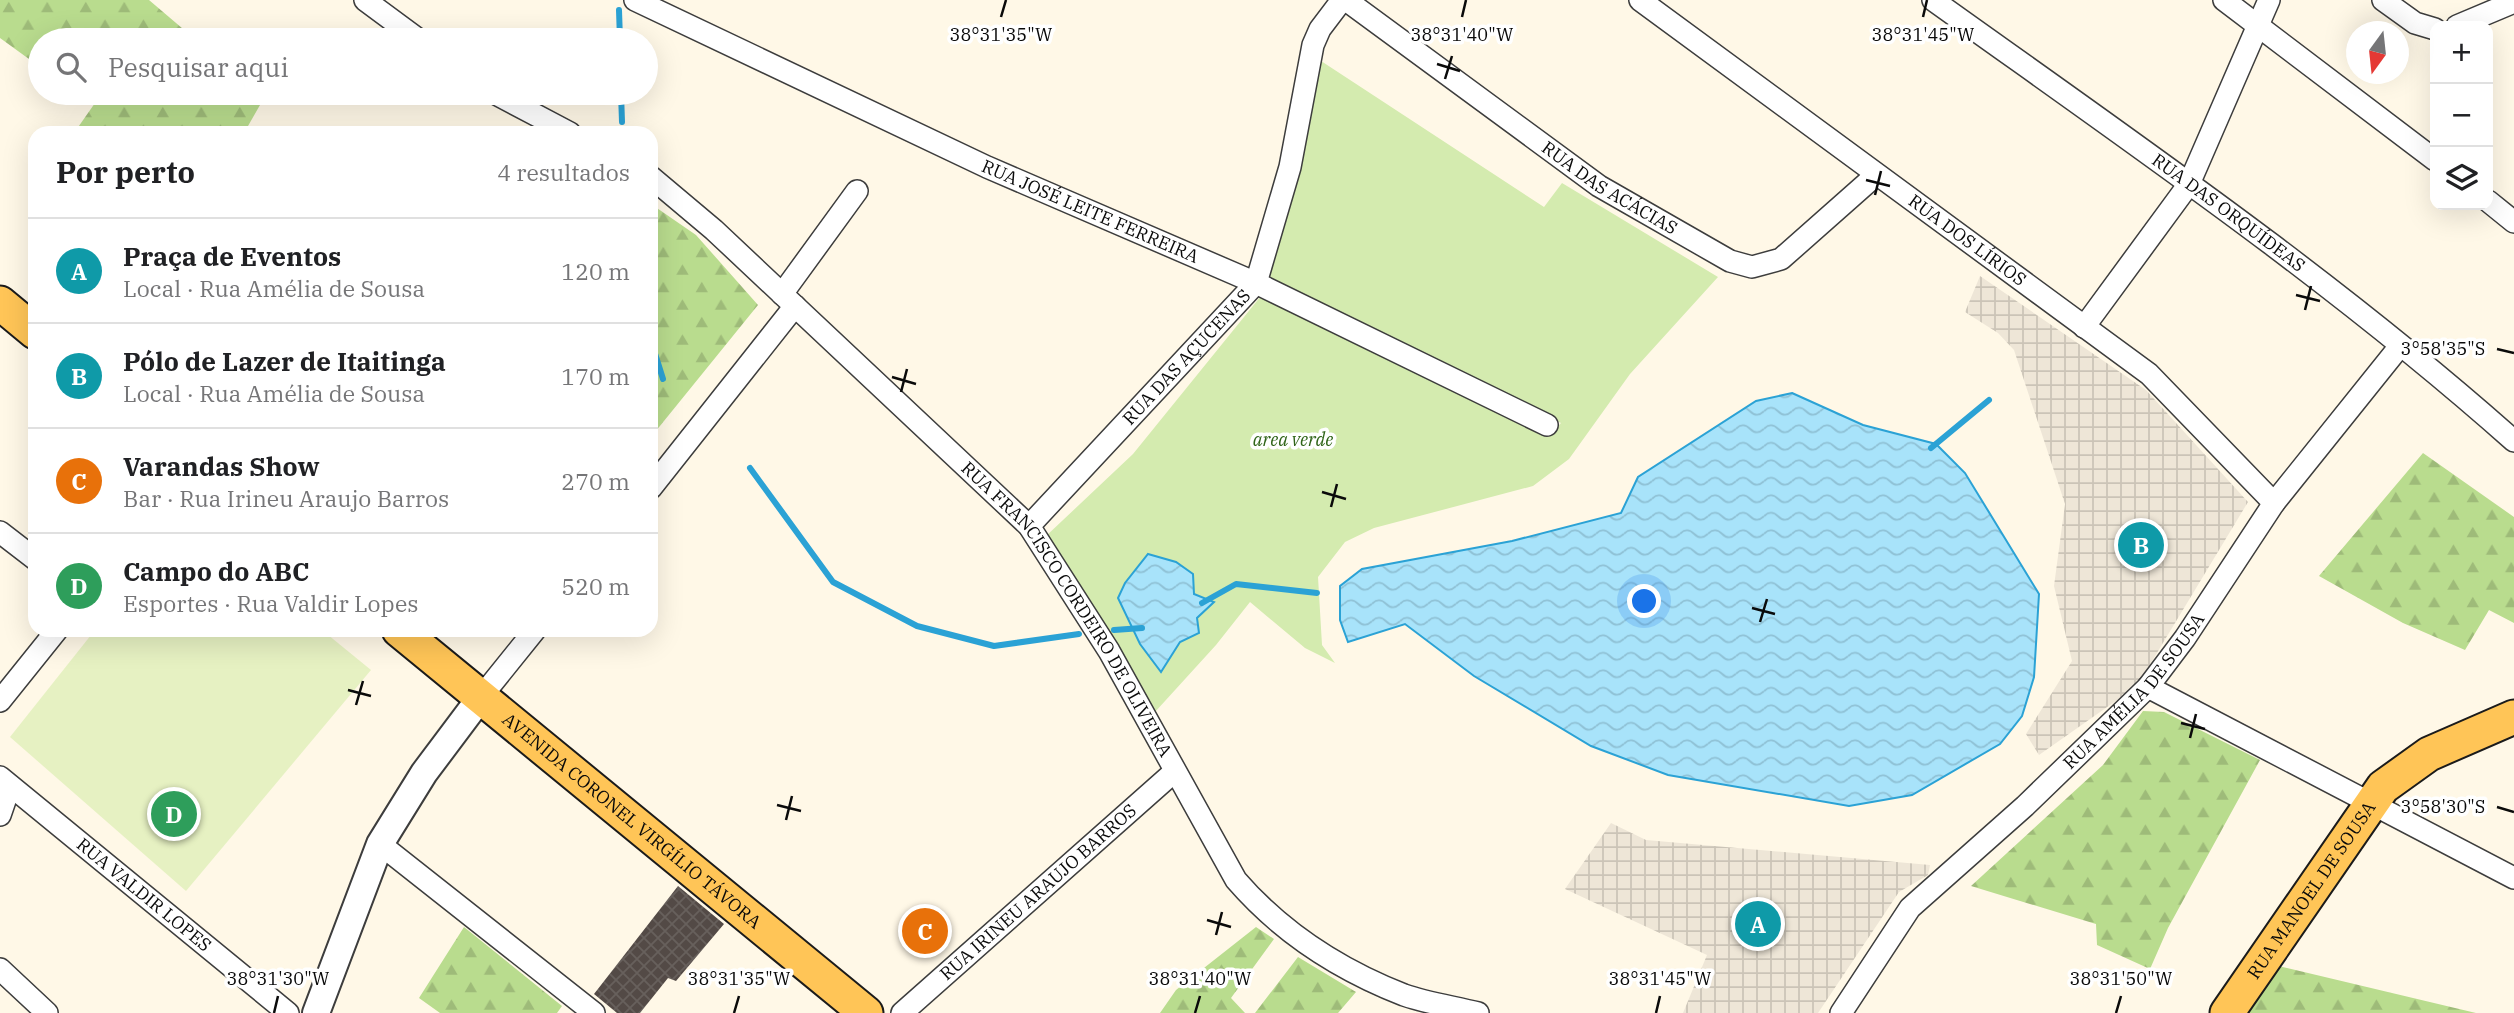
<!DOCTYPE html>
<html lang="pt">
<meta charset="utf-8">
<style>
:root{--surface:#fff;--page:#f6f6f6;--text:#202124;--muted:#757577;--line:#e0e0e0;--accent:#c11b34}
body{margin:0;font-family:"IBM Plex Serif",serif;background:var(--page);color:var(--text)}
.controls{position:absolute;right:21px;top:21px;display:grid;overflow:hidden;border-radius:14px;box-shadow:0 7px 28px #0002}
.controls button{width:63px;height:63px;display:grid;place-items:center;padding:0;border:0;border-bottom:2px solid var(--line);background:var(--surface);color:var(--text);font:35px sans-serif}
.compass{position:absolute;left:2346px;top:21px;width:63px;height:63px;border-radius:50%;background:var(--surface);box-shadow:0 7px 28px #0002;rotate:195deg}
.you{position:absolute;left:1645px;top:602px;width:24px;height:24px;margin:-18px;border:5px solid #fff;border-radius:50%;background:#1a73e8;box-shadow:0 0 0 10px #1a73e833}
.badge{display:grid;place-items:center;width:46px;height:46px;border-radius:50%;background:var(--accent);color:#fff;font-size:23px;font-weight:700}
.pin{position:absolute;translate:-50% -50%;border:4px solid #fff;box-shadow:0 2px 7px #0006}
.list{margin:0;padding:0;list-style:none}
h2{display:flex;justify-content:space-between;align-items:center;height:91px;margin:0;padding:0 28px;font-size:30px}
h2 small{font-size:23px;font-weight:400;color:var(--muted)}
.list li{display:grid;grid-template-columns:46px 1fr auto;gap:21px;align-items:center;box-sizing:border-box;height:105px;padding:0 28px;border-top:2px solid var(--line)}
.list b{display:block;font-size:26px;white-space:nowrap}
.list p{margin:0;font-size:23px;white-space:nowrap;color:var(--muted)}
.list em{font-size:23px;font-style:normal;color:var(--muted)}
.icon{flex:none;width:38px;height:38px;fill:none;stroke:currentColor;stroke-width:2;stroke-linecap:round;stroke-linejoin:round}
.map{position:relative;flex:none;width:2514px;height:1013px;overflow:hidden}
.search{position:absolute;background:var(--surface);box-shadow:0 7px 28px #0002;left:28px;top:28px;width:630px;height:77px;display:flex;align-items:center;gap:18px;box-sizing:border-box;padding:0 24px;border-radius:38px;color:var(--muted);font-size:26px}
.panel{position:absolute;background:var(--surface);box-shadow:0 7px 28px #0002;left:28px;top:126px;width:630px;height:511px;border-radius:21px}
.map>svg:first-child{display:block}
</style>
<div class="map">
<svg width="2514" height="1013" viewBox="0 0 2514 1013">
<defs>
<pattern id="forest-firs" width="22" height="20" patternUnits="userSpaceOnUse" patternTransform="scale(1.75)"><rect width="22" height="20" fill="#b9dc8e"/><path d="M5 1l3.5 6h-7zM16 11l3.5 6h-7z" fill="#9ebb79"/></pattern>
<pattern id="plaza-grid" width="8" height="8" patternUnits="userSpaceOnUse" patternTransform="scale(1.75)"><rect width="8" height="8" fill="#eee6d7"/><path d="M0 4h8M4 0v8" fill="none" stroke="#cbc4b7"/></pattern>
<pattern id="water-waves" width="16" height="10" patternUnits="userSpaceOnUse" patternTransform="scale(1.75)"><rect width="16" height="10" fill="#a8e3fa"/><path d="M0 5q4-4 8 0t8 0" fill="none" stroke="#8fc1d5"/></pattern>
<pattern id="building-cross-hatch" width="8" height="8" patternUnits="userSpaceOnUse" patternTransform="scale(1.75)"><rect width="8" height="8" fill="#534a46"/><path d="M0 0l8 8M0 8l8-8" fill="none" stroke="#67605c"/></pattern>
</defs>
<rect width="100%" height="100%" fill="#fff8e7"/>
<path fill="url(#forest-firs)" d="M0,0h149l47,40h-156v27l-40,-29z
M79,93h179l6,5 -20,35h-170l21,-30z
M651,204l45,31 62,70 -107,132z
M2423,453l91,64v106l-25,-13 -24,40 -62,-27 -84,-47z
M2143,711l21,1 96,48 -92,168 -18,41 -53,-24 -1,-21 -125,-38 132,-121z
M464,927l98,79 -5,7h-117l-21,-15z
M1256,927l18,12 -43,59 14,15h-85l16,-23z
M1298,957l58,35 -18,21h-83z
M2274,965l202,48h-228z"/>
<path fill="#d4ebaf" d="M1318,59l226,148 18,-24 156,94 -88,97 -61,85 -36,27 -159,42 -29,14 -27,35 4,68 13,18 -30,-15 -55,-46 -34,43 -61,67 -110,-175 88,-83 128,-158 287,141 13,-14 -294,-144 35,-116z"/>
<path fill="#e6f1c2" d="M95,630h227l49,40 -185,221 -176,-154z"/>
<path fill="url(#plaza-grid)" d="M1980,276l166,114 102,112 -111,184 -98,69 -13,-21 46,-73 -18,-75 11,-82 -51,-154 -16,-17 -33,-21z
M1611,823l35,17 284,25 -2,10 -29,17 -81,121h-135l24,-58 -142,-66z"/>
<path fill="url(#water-waves)" stroke="#2ba2d5" stroke-width="2" d="M1792,393l71,32 73,19 29,29 74,121 -5,83 -12,39 -22,28 -88,51 -63,11 -181,-31 -77,-29 -117,-70 -69,-52 -57,18 -8,-22v-34l22,-17 150,-28 109,-28 17,-36 118,-76z
M1148,554l28,8 17,12 1,20 20,8 -17,16 2,15 -19,9 -19,30 -21,-28 -22,-46 7,-15z"/>
<g fill="none" stroke-linecap="round" stroke-linejoin="round">
<path stroke="#2ba2d5" stroke-width="6" d="M619,10l1,30
M621,93l1,29
M651,341l12,38
M1931,448l58,-48
M750,468l83,114 84,44 77,20 85,-12
M1202,603l34,-19 81,9
M1114,630l28,-2"/>
</g>
<path fill="url(#building-cross-hatch)" d="M678,886l46,38 -48,57 -8,-3 -28,35h-23l-23,-19z"/>
<g fill="none" stroke-linecap="round" stroke-linejoin="round">
<g stroke="#3d3d3d" stroke-width="24">
<g id="minor">
<path d="M365,0l54,40"/>
<path id="s1" d="M635,0l352,167 269,116 291,142"/>
<path id="s2" d="M1346,0l253,186 131,75 22,6 29,-8 95,-84"/>
<path id="s3" d="M1640,0l509,374 125,129"/>
<path id="s4" d="M1933,0c197,141 400,280 581,441"/>
<path d="M2224,0l211,160"/>
<path d="M2383,0l32,23 20,6"/>
<path d="M2457,26l57,-24"/>
<path d="M494,93l76,40"/>
<path id="s5" d="M651,177l63,53 315,296 80,125 127,229c45,52 104,90 168,115 23,8 50,12 74,18"/>
<path d="M2488,201l26,21"/>
<path d="M782,294l75,-103"/>
<path d="M2084,327l105,-143 80,-184"/>
<path d="M651,488l144,-182"/>
<path id="s6" d="M1029,526l227,-243 34,-116 23,-122 7,-16 22,-29"/>
<path d="M0,532l35,27"/>
<path d="M2148,687l366,191"/>
<path d="M481,697l54,-67"/>
<path d="M0,701l57,-71"/>
<path id="s7" d="M0,777l288,236"/>
<path d="M0,815l10,-29"/>
<path d="M380,844l214,169"/>
<path d="M0,969l47,44"/>
<path id="s8" d="M902,1013l272,-241"/>
<path id="s9" d="M1841,1013l69,-105 115,-102 123,-119 37,-49 89,-135 126,-157"/>
</g>
</g>
<g stroke="#3d3d3d" stroke-width="30">
<path id="tertiary" d="M316,1013l64,-169 44,-71 57,-76"/>
</g>
<g stroke="#1b1b1b" stroke-width="37">
<g id="primary">
<path d="M0,303l35,29"/>
<path id="s10" d="M399,630l467,383"/>
<path id="s11" d="M2227,1013l156,-226 46,-33 85,-37"/>
</g>
</g>
<use href="#minor" stroke="#fff" stroke-width="21"/>
<use href="#tertiary" stroke="#fff" stroke-width="26"/>
<use href="#primary" stroke="#ffc557" stroke-width="33"/>
</g>
<path fill="none" stroke="#0a0a0a" stroke-width="2.5" d="M1001,17l5,-17M1462,17l4,-17M1923,17l4,-17M1437,64l23,7M1445,79l7,-23M1866,180l24,6M1875,195l6,-24M2296,295l24,6M2305,310l6,-24M2497,349l17,4M892,377l24,7M901,392l6,-23M1322,492l24,7M1331,507l6,-23M1752,608l23,6M1760,622l7,-23M348,690l23,6M356,705l7,-24M2181,723l24,6M2190,738l6,-24M777,805l24,6M2497,807l17,5M786,820l6,-24M1207,920l24,7M1216,935l6,-23M274,1013l4,-17M734,1013l5,-17M1195,1013l5,-17M1656,1013l4,-17M2116,1013l5,-17"/>
<g text-anchor="middle" stroke-width="7" stroke-linejoin="round" paint-order="stroke">
<g font-size="18" fill="#0a0a0a" stroke="#fff">
<text dy="6" stroke="none"><textPath href="#s2" startOffset="324">RUA DAS ACÁCIAS</textPath></text>
<text dy="6" stroke="none"><textPath href="#s1" startOffset="502">RUA JOSÉ LEITE FERREIRA</textPath></text>
<text dy="6" stroke="none"><textPath href="#s4" startOffset="364">RUA DAS ORQUÍDEAS</textPath></text>
<text dy="6" stroke="none"><textPath href="#s3" startOffset="406">RUA DOS LÍRIOS</textPath></text>
<text dy="6" stroke="none"><textPath href="#s6" startOffset="231">RUA DAS AÇUCENAS</textPath></text>
<text dy="6" stroke="none"><textPath href="#s5" startOffset="604">RUA FRANCISCO CORDEIRO DE OLIVEIRA</textPath></text>
<text dy="6" stroke="none"><textPath href="#s9" startOffset="438">RUA AMÉLIA DE SOUSA</textPath></text>
<text dy="6" stroke="none"><textPath href="#s10" startOffset="301">AVENIDA CORONEL VIRGÍLIO TÁVORA</textPath></text>
<text dy="6" stroke="none"><textPath href="#s11" startOffset="149">RUA MANOEL DE SOUSA</textPath></text>
<text dy="6" stroke="none"><textPath href="#s8" startOffset="182">RUA IRINEU ARAUJO BARROS</textPath></text>
<text dy="6" stroke="none"><textPath href="#s7" startOffset="186">RUA VALDIR LOPES</textPath></text>
</g>
<g font-size="18" font-style="italic" fill="#2f6418" stroke="#fff">
<text x="1293" y="446">area verde</text>
</g>
</g>
<g font-size="18" text-anchor="middle" fill="#0a0a0a" stroke="#fff" stroke-width="7" stroke-linejoin="round" paint-order="stroke">
<text x="1001" y="41">38°31'35"W</text>
<text x="1462" y="41">38°31'40"W</text>
<text x="1923" y="41">38°31'45"W</text>
<text x="2443" y="355">3°58'35"S</text>
<text x="2443" y="813">3°58'30"S</text>
<text x="278" y="985">38°31'30"W</text>
<text x="739" y="985">38°31'35"W</text>
<text x="1200" y="985">38°31'40"W</text>
<text x="1660" y="985">38°31'45"W</text>
<text x="2121" y="985">38°31'50"W</text>
</g>
</svg>
<div class="controls">
<button>+</button>
<button>−</button>
<button><svg class="icon" aria-label="layers" viewBox="0 0 24 24"><path d="M12 4l9 5-9 5-9-5zM3 14l9 5 9-5"/></svg></button>
</div>
<svg class="compass" viewBox="-18 -18 36 36"><path d="M0-13l5 13h-10z" fill="#e53935"/><path d="M0 13l5-13h-10z" fill="#757577"/></svg>
<div class="you"></div>
<div class="pin badge" style="left:1758px;top:924px;background:#0f9aa8">A</div>
<div class="pin badge" style="left:2141px;top:545px;background:#0f9aa8">B</div>
<div class="pin badge" style="left:925px;top:931px;background:#e8710a">C</div>
<div class="pin badge" style="left:174px;top:814px;background:#2e9e5b">D</div>
<div class="search"><svg class="icon" aria-label="search" viewBox="0 0 24 24"><circle cx="10" cy="10" r="6"/><path d="M15 15l6 6"/></svg>Pesquisar aqui</div>
<section class="panel">
<h2>Por perto<small>4 resultados</small></h2>
<ul class="list">
<li><span class="badge" style="background:#0f9aa8">A</span><div><b>Praça de Eventos</b><p>Local · Rua Amélia de Sousa</p></div><em>120 m</em></li>
<li><span class="badge" style="background:#0f9aa8">B</span><div><b>Pólo de Lazer de Itaitinga</b><p>Local · Rua Amélia de Sousa</p></div><em>170 m</em></li>
<li><span class="badge" style="background:#e8710a">C</span><div><b>Varandas Show</b><p>Bar · Rua Irineu Araujo Barros</p></div><em>270 m</em></li>
<li><span class="badge" style="background:#2e9e5b">D</span><div><b>Campo do ABC</b><p>Esportes · Rua Valdir Lopes</p></div><em>520 m</em></li>
</ul>
</section>
</div>
